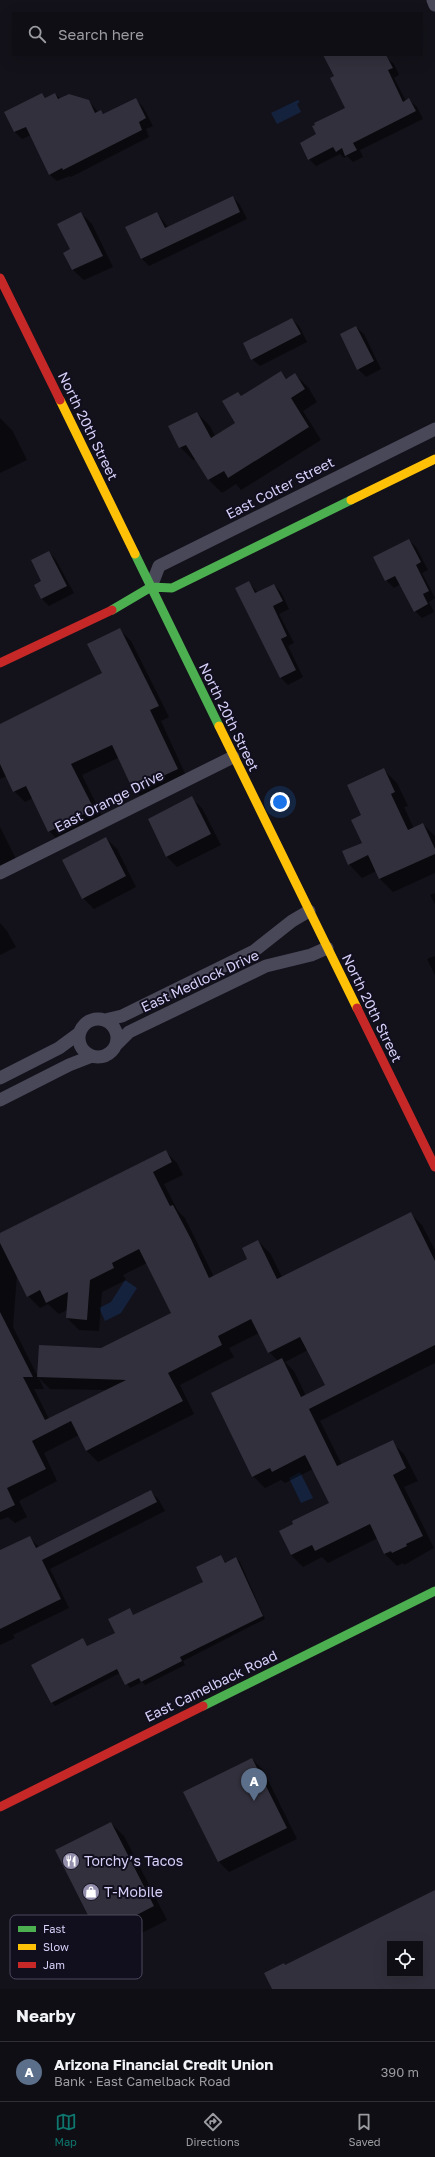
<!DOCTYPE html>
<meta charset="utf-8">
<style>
:root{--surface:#0e0e14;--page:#1c1c22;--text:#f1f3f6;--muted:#9b9ca0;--line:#2e2e34;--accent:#0f766e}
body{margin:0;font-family:"Golos Text",sans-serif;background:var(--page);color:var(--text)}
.controls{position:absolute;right:12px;bottom:12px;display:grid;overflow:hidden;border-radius:0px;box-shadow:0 4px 16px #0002}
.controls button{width:36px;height:36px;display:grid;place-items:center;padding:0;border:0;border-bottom:1px solid var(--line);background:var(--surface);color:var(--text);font:20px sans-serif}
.you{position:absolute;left:280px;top:802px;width:14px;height:14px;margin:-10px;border:3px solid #fff;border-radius:50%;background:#1a73e8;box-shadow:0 0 0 6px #1a73e833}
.badge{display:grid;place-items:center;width:26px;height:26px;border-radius:50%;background:var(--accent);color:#fff;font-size:13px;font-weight:700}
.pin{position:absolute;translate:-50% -33px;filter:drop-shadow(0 1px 2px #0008)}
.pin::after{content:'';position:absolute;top:21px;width:14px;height:12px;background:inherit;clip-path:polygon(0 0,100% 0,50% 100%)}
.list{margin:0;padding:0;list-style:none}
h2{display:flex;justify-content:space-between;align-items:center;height:52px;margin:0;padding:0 16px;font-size:17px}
h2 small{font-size:13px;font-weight:400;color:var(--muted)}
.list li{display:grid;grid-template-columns:26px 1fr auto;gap:12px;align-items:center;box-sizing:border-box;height:60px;padding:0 16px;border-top:1px solid var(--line)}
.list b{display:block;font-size:15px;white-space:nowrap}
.list p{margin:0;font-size:13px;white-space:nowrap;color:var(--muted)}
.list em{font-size:13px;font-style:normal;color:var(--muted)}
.icon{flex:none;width:22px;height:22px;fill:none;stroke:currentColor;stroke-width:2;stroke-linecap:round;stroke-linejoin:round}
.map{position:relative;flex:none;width:435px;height:1989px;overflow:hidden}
.search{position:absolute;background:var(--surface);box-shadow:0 4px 16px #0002;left:12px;right:12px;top:12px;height:44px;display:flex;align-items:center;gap:10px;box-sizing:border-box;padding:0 14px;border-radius:0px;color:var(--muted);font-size:15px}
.sheet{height:112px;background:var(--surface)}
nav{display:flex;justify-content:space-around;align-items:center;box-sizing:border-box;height:56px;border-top:1px solid var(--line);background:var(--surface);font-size:11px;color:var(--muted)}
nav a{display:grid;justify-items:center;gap:2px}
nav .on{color:var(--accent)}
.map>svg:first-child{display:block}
</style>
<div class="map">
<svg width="435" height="1989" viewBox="0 0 435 1989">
<rect width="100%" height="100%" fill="#13121a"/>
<path fill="#14223d" d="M298,100l2,2 -3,2 4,8 -24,12 -6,-11z
M125,1280l12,8 -16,25 -16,8 -6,-13 12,-6z
M300,1472l13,26 -12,5 -12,-25z"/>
<path fill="#0007" fill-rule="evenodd" d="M324,55h55l7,2 8,7 5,11 -5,3 12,23 3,-1 8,7 6,12 -63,31 3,7 -10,5 -6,-6 -3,2 -4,-4 -24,12 -7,-7 9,-24 28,-26 -11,-32z
M42,94l4,4 9,-4 6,5 28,2 9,11 3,-1 4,4 31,-15 7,7 10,19 -7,3 3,8 -78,40 -1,-1 -13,5 -8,-7 -18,-39 -9,4 -7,-7 -10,-20z
M233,197l7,8 7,14 -98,47 -8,-8 16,-45 11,14z
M81,213l11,11 21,43 -29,13 -11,-10 -2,-20z
M292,319l7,7 8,16 -47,24 -8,-7z
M356,327l8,7 17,35 -15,8 -8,-8z
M281,372l6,7 8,-4 13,12 9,15 -14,9 18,29 -80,50 -5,-6 -14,9 -13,-13 -13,-21 -3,1 -13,-13 17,-34 13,13 5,10 22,-13 5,-26z
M0,418l12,12 15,30 -27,13z
M409,540l7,7 12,23 -6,3 13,25 -6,4 5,10 -12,6 -7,-7 -14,-27 -7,4 -8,-8z
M49,552l7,8 18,33 -25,13 -7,-7 -7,-13 8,-5z
M248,582l10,11 16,-8 7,7 8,17 -10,5 15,29 -6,3 15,31 -15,8 -8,-8z
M120,630l11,11 38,76 -8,4 27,59 -43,20 -11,-11 -16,-31 -36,17 22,45 -44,22 -11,-11 -16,-33 -8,4 -11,-11 -7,-15 -7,3v-54l103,-51z
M384,770l13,13 11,23 -4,1 10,22 9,-5 12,12v37l-42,19 -13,-13 -4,-8 -14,7 -13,-14 14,-21 -1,-27z
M191,798l11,10 19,37 -44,22 -11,-11z
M0,827l18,36 -18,9z
M106,838l11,11 19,38 -42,22 -11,-11z
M435,893v11l-5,-9z
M0,923l7,8 9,16 -16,8z
M435,956v19l-8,-16z
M165,1151l12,12 6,12 -19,9 14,27 7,7 29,59 35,-18 9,-18 12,12 12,24 128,-64 12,12 13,25v113l-115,58 22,44 50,-23 12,12 14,27 -14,6 30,61 -30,17 -1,-2 -6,3 -12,-12 -7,-16 -50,25 -6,-6 -19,10 -12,-12 39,-51 -17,-35 -28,14 -4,-3 -16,8 -12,-12 25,-115 -9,-9 -10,-19 -30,15 5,9 -54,28 14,29 -96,48 -12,-12 -7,-15 -35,18 13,28 -38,20 8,16 -12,6 -7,-6 -8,3v-286zM147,1263l26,51 -72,35 -63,28 -25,-50 4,-52 11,21 12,12 8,-4 11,10 8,-4v8l12,12 20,1 3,-39 24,-12 -3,-5zM308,1350l18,36 -20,10 -12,-25 -9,-9zM39,1378l11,11 56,1 -57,29 -15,-30h10zM396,1550l-8,3v-2z
M150,1491l9,9 6,11 -115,58 19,39 -56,27 2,3 -15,7v-94l29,-14 10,10z
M221,1556l5,7 10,-5 4,4 25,57 -82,42 2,4 -40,20 -3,-3 -12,6 -10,-15 -65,33 -3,-4 31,-62 5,7 28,-14 13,-24 5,7 71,-34z
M252,1759l11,11 34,69 -68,33 -10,-10z
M111,1823l13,13 43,84 -54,28 -14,-14z"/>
<path fill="#31303c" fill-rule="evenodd" d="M323,55h63l7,13 -5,2 15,32 6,-4 7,13 -63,32 4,7 -12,6 -3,-8 -6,4 -3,-5 -25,13 -8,-17 16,-9 -4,-8 3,-1 -1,-2 31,-15 -15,-30 4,-2z
M42,93l3,5 10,-5 3,6 11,-5 20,6 6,13 6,-3 2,4 33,-16 10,20 -7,4 3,8 -79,40 -1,-2 -13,7 -23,-48 -12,5 -10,-20z
M233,196l7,16 -99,47 -16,-32 32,-15 8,16z
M81,212l22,44 -31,14 -9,-17 7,-4 -13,-25z
M292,318l9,16 -50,26 -8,-17z
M356,326l18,35 -17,9 -17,-36z
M281,371l5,8 9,-6 10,16 -14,9 18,29 -81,51 -4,-7 -16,9 -22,-35 -7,3 -11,-22 29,-14 14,26 24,-15 -13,-22 16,-9 3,4z
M409,539l12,23 -5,3 13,26 -6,3 5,10 -14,8 -19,-36 -10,5 -12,-24z
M49,551l18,35 -26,13 -7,-14 7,-4 -10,-21z
M249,581l6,12 19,-9 9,17 -10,5 14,30 -6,3 15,31 -16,8 -45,-90z
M120,628l39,78 -9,4 28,59 -45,21 -21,-45 -41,19 23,45 -46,23 -22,-46 -13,6 -13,-28v-40l102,-51 -15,-29z
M384,768l11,24 -4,2 17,36 15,-7 12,26v5l-56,25 -11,-24 -20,10 -6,-14 20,-8 -11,-23 10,-5 -14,-30z
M192,796l19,38 -45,23 -18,-38z
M106,837l20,39 -44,23 -20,-39z
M166,1150l6,12 -19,10 17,34 3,-1 18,34 18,39 38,-19 -5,-11 16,-8 19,39 134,-67 24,49v84l-126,64 28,57 56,-26 13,28 -13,7 30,61 -17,8 1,2 -15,7 -1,-2 -7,3 -14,-30 -55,27 -3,-6 -21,10 -12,-24 14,-7 -1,-3 37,-18 -24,-48 -33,17 -2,-4 -18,9 -41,-84 71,-35 19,39 24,-12 -25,-48 -32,16 -17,-34 -33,17 4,9 -54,28 15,28 -97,50 -15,-30 -39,20 14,28 -39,19 8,17 -15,7v-200l33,65h-10l22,43 81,-40 -89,-3 2,-32 62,3 70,-35 -32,-64 -27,14 2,5 -24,12 -3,40 -21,-2 2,-26 -22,11 -6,-13 -13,7 -27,-54v-10z
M151,1490l6,12 -115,58 19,39 -61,30v-79l30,-14 6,12z
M221,1555l4,8 11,-6 27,59 -83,41 2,4 -41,21 -2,-4 -14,7 -8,-16 -66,34 -20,-38 52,-27 4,8 28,-13 -7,-14 22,-11 3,7 70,-33 -7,-15z
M252,1758l35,70 -69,34 -35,-70z
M111,1822l43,84 -56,29 -43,-85z
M435,1890v99h-163l-8,-16 20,-10 1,2zM390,1944h30v30h-30z"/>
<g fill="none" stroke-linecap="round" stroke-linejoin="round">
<path stroke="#494859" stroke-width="13" d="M433,0l2,5
M151,587l8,-21 276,-137
M0,873l233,-116
M79 1038a19 19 0 1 1 38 0a19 19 0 1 1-38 0Z
M105,1020l17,-4 132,-65 38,-30 17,-10
M116,1045l13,-13 137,-66 45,-11 16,-7
M0,1078l59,-30 19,-14
M0,1100l69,-35 23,-9"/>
<path stroke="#4caf50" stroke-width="9" d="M135,554l84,172
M112,610l39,-23 21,1 179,-88
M203,1706l232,-115"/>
<path stroke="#ffc107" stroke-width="9" d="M60,400l75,154
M351,500l84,-41
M219,726l138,282"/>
<path stroke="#c62828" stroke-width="9" d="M0,278l60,122
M0,663l112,-53
M357,1008l78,159
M0,1807l203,-101"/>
</g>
<defs>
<g id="restaurant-disc" transform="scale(0.9)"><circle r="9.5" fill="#928eab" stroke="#110e1d"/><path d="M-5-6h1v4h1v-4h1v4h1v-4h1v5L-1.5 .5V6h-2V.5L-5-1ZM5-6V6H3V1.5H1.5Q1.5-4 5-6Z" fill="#fff"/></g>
<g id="shop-disc" transform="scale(0.9)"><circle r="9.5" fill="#928eab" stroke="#110e1d"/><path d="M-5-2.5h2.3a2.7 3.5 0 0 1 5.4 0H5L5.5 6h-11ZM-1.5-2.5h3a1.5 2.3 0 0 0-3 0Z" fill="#fff"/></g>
</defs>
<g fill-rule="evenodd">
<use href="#restaurant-disc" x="71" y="1861"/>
<use href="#shop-disc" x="91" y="1892"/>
</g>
<g text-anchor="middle" stroke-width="4" stroke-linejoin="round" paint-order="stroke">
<g font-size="14" fill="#d7d0f9" stroke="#110e1d">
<text transform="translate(88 426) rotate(64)" y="5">North 20th Street</text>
<text transform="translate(280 488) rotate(-27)" y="5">East Colter Street</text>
<text transform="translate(229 717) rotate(64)" y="5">North 20th Street</text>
<text transform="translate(109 801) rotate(-27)" y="5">East Orange Drive</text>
<text transform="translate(200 981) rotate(-25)" y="5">East Medlock Drive</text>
<text transform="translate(372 1008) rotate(64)" y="5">North 20th Street</text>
<text transform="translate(211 1686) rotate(-26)" y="5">East Camelback Road</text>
</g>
<g font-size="14" fill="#d7d0f9" stroke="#110e1d" text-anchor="start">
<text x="84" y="1866">Torchy’s Tacos</text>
<text x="104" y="1897">T-Mobile</text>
</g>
</g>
<rect x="10" y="1915" width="132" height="64" rx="6" fill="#110e1d" stroke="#4c485f" stroke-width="1"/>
<rect x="18" y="1926" width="18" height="6" fill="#4caf50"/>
<rect x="18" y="1944" width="18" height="6" fill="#ffc107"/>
<rect x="18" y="1962" width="18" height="6" fill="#c62828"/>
<g font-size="11" fill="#d7d0f9">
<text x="43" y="1933">Fast</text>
<text x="43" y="1951">Slow</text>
<text x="43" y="1969">Jam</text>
</g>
</svg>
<div class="controls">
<button><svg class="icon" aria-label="locate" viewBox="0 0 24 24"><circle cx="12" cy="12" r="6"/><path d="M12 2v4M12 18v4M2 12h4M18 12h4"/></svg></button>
</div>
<div class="you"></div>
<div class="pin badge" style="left:254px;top:1801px;background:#5c6f8a">A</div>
<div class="search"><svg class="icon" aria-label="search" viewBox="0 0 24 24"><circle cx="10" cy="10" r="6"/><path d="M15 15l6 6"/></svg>Search here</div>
</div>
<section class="sheet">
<h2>Nearby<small></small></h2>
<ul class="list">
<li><span class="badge" style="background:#5c6f8a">A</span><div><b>Arizona Financial Credit Union</b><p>Bank · East Camelback Road</p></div><em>390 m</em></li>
</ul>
</section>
<nav>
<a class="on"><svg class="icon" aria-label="map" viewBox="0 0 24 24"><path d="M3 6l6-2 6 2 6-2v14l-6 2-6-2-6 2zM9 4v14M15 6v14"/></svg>Map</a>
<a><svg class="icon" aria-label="directions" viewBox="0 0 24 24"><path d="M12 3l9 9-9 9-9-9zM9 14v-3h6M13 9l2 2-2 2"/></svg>Directions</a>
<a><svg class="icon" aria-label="saved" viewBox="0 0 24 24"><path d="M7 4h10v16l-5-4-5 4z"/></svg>Saved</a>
</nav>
